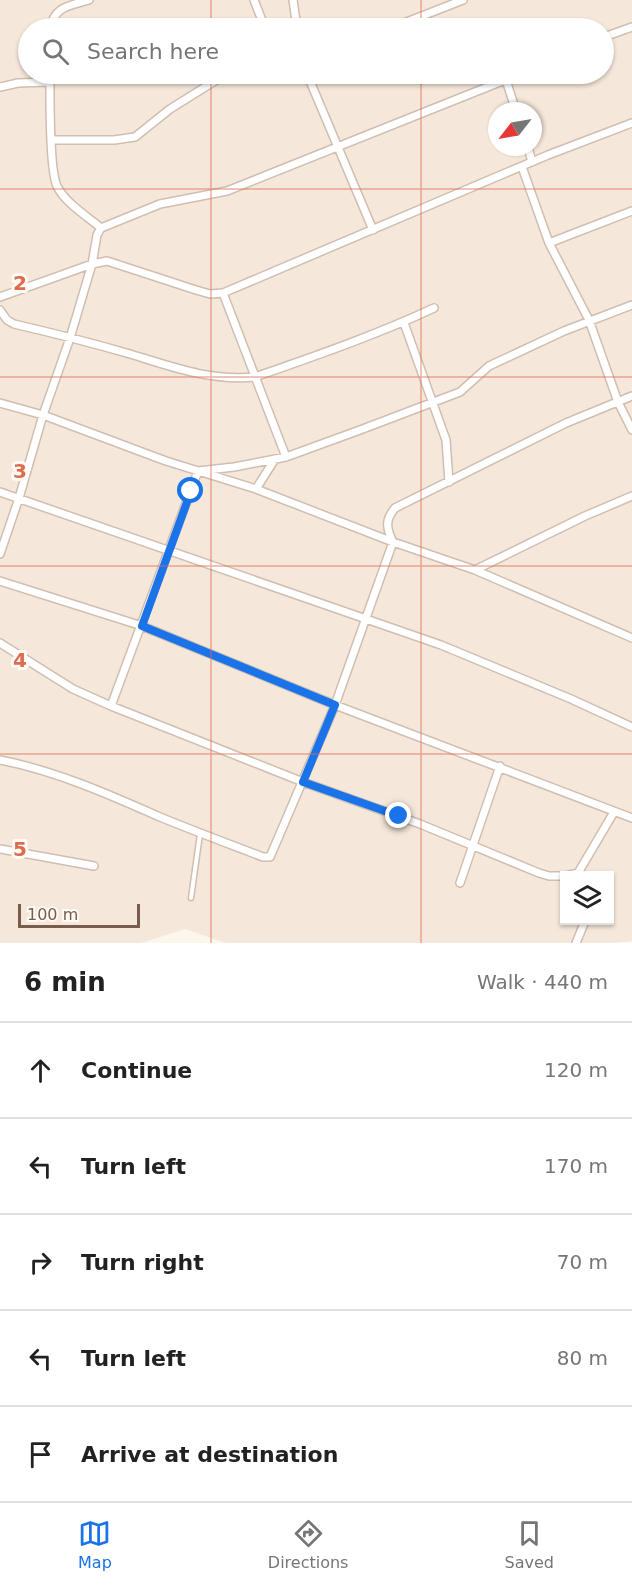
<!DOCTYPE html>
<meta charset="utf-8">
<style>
:root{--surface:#fff;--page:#f2f2f2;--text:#222;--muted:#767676;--line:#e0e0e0;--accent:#1a73e8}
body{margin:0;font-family:"DejaVu Sans",sans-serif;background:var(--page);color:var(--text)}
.controls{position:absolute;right:18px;bottom:18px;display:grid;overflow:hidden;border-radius:0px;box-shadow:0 2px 4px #0004}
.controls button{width:54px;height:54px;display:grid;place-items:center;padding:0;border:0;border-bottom:2px solid var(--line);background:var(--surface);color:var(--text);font:30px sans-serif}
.compass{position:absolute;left:488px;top:102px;width:54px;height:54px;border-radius:50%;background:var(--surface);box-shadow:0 2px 4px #0004;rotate:239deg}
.scale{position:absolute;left:18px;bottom:15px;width:122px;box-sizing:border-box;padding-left:6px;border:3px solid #7a5c4d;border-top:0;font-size:16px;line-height:21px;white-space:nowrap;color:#7a5c4d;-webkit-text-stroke:4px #fffaf3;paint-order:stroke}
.stop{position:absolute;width:18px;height:18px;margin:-14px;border:4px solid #1a73e8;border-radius:50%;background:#fff}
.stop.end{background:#1a73e8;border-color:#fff;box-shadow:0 2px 6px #0008}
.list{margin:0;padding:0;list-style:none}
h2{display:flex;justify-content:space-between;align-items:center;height:78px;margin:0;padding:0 24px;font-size:26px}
h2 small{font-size:20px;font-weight:400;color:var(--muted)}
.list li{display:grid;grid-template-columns:39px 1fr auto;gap:18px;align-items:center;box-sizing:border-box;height:96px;padding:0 24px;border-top:2px solid var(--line)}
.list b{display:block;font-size:22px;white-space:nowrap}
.list em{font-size:20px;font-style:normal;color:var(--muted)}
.icon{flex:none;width:33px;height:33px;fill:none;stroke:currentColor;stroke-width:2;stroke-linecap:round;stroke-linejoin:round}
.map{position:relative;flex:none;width:632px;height:943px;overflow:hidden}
.search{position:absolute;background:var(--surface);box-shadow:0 2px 4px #0004;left:18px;right:18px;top:18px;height:66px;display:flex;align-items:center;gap:15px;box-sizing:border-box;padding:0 21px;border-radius:33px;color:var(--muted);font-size:22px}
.sheet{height:558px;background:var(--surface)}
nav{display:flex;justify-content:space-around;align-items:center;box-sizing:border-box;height:84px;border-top:2px solid var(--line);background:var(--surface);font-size:16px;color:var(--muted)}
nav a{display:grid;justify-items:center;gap:3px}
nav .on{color:var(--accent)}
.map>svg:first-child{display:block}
</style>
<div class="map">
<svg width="632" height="943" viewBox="0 0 632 943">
<rect width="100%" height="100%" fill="#fdf6ec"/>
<path fill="#f5e8da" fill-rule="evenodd" d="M0,0h632v941l-17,2h-389l-41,-14 -44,14h-141zM28,28h576v46h-576zM497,111h36v36h-36zM564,876h46v45h-46z"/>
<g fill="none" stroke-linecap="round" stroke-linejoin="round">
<g stroke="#d1beb0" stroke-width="7">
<path id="lane" d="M191,898l9,-64"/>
</g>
<g stroke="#d1beb0" stroke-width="10">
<path id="street" d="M254,0l11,28
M293,0l4,28
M50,28c5,-22 19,-22 39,-28
M391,28l72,-28
M604,37l28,-10
M50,74c0,22 -1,95 7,112 8,17 30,30 44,42
M307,74l66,156
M506,80l10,31
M0,87l18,-4 32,-1
M52,140h62l21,-3 35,-28 56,-35
M528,147l4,15
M522,167l27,76 40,77 29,82 14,28
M549,243l83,-32
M223,293l63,164
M0,297l92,-33 15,-3 89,29 14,4 13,-1 325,-138 84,-32
M0,310l7,10 7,4c39,9 78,19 116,30 43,13 79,27 125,23 60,-21 121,-42 179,-69
M404,323l42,117 3,42
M0,403l43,12 123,46 90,28 137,53 82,28 157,68
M256,489l19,-30
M0,492l441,153 130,54 61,28
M0,554l19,-56 24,-83 27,-77 22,-74 5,-29 4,-7 59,-24 67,-13 293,-117
M475,570l110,-54 47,-20
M0,581l142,45 193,79 297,113
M0,643l73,46 38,17 192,76 117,42 119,49 10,3h15
M111,706l87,-235 36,-4 52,-10 74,-27 100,-38 29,-26 75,-35 68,-26
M0,760c56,11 108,34 160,57 34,14 69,27 103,40h7l65,-152 58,-163c-7,-14 -8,-22 2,-34l171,-85 66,-27
M0,849l94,17
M565,876l13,-3 36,-61
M460,883l40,-117
M576,943l9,-22"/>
</g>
<use href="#lane" stroke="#fff" stroke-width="4"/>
<use href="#street" stroke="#fff" stroke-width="7"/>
</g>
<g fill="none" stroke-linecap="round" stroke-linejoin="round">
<path stroke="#1a73e8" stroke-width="8" d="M191,491l-49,135 193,79 -32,77 96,34"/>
</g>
<path fill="none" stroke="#dc6d51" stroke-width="1.5" stroke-opacity="0.55" d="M211,0v28M421,0v28M211,74v869M421,74v869M0,189h632M0,377h632M0,566h632M0,754h632"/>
<g font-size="20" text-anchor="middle" font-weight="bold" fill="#dc6d51" stroke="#fffaf3" stroke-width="6" stroke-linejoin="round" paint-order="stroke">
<text x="20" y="290">2</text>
<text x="20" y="478">3</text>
<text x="20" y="667">4</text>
<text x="20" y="856">5</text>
</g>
</svg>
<div class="controls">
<button><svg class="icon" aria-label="layers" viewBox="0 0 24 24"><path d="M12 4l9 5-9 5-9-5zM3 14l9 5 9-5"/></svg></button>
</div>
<svg class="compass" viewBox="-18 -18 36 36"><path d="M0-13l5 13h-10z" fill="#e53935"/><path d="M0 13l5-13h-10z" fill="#767676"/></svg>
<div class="scale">100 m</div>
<div class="stop" style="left:191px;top:491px"></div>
<div class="stop end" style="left:399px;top:816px"></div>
<div class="search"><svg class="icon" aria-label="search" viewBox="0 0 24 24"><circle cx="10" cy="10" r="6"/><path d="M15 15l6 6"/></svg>Search here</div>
</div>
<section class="sheet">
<h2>6 min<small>Walk · 440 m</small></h2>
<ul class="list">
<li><svg class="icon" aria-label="ahead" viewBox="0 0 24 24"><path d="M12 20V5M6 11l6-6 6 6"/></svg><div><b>Continue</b></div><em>120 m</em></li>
<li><svg class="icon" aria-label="left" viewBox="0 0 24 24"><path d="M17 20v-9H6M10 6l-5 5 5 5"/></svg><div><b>Turn left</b></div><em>170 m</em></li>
<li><svg class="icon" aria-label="right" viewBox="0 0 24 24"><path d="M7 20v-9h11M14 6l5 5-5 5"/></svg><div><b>Turn right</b></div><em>70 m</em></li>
<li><svg class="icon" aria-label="left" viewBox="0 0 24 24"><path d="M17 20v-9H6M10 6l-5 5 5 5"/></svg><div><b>Turn left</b></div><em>80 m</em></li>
<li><svg class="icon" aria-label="arrive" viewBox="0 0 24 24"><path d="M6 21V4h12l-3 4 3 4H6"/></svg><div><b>Arrive at destination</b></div></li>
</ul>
</section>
<nav>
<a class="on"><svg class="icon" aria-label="map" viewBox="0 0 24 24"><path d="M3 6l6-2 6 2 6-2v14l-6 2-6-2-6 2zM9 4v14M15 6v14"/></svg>Map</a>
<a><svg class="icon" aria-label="directions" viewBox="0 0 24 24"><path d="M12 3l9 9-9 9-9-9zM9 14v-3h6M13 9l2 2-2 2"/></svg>Directions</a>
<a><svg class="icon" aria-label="saved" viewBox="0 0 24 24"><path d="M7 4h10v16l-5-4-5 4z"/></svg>Saved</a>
</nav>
